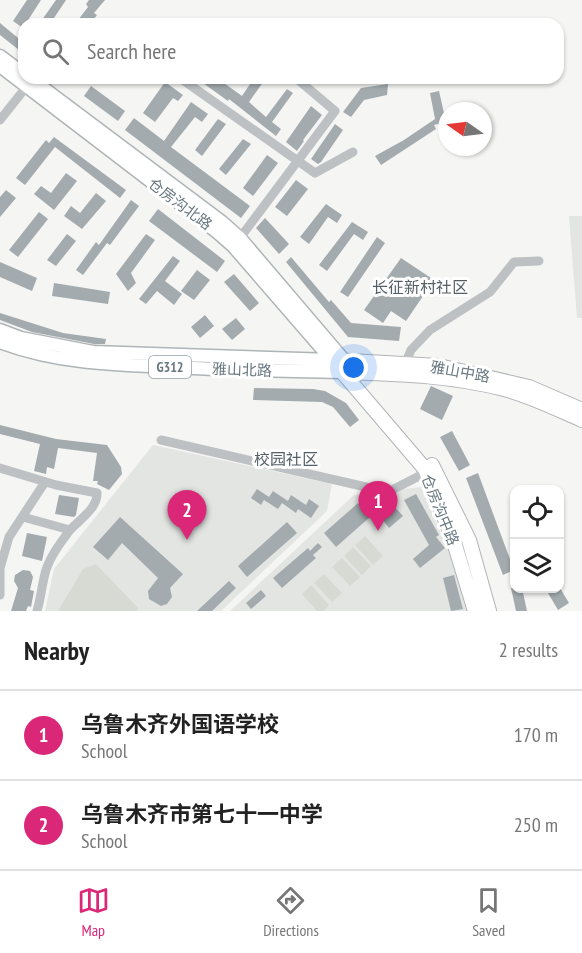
<!DOCTYPE html>
<meta charset="utf-8">
<style>
:root{--surface:#fff;--page:#f6f6f6;--text:#222;--muted:#767676;--line:#e0e0e0;--accent:#db2777}
body{margin:0;font-family:"PT Sans Narrow","Noto Sans SC",sans-serif;background:var(--page);color:var(--text)}
.controls{position:absolute;right:18px;bottom:18px;display:grid;overflow:hidden;border-radius:12px;box-shadow:0 2px 4px #0004}
.controls button{width:54px;height:54px;display:grid;place-items:center;padding:0;border:0;border-bottom:2px solid var(--line);background:var(--surface);color:var(--text);font:30px sans-serif}
.compass{position:absolute;left:438px;top:102px;width:54px;height:54px;border-radius:50%;background:var(--surface);box-shadow:0 2px 4px #0004;rotate:284deg}
.you{position:absolute;left:354px;top:368px;width:21px;height:21px;margin:-15px;border:4px solid #fff;border-radius:50%;background:#1a73e8;box-shadow:0 0 0 9px #1a73e833}
.badge{display:grid;place-items:center;width:39px;height:39px;border-radius:50%;background:var(--accent);color:#fff;font-size:20px;font-weight:700}
.pin{position:absolute;translate:-50% -50px;filter:drop-shadow(0 2px 3px #0008)}
.pin::after{content:'';position:absolute;top:32px;width:21px;height:18px;background:inherit;clip-path:polygon(0 0,100% 0,50% 100%)}
.list{margin:0;padding:0;list-style:none}
h2{display:flex;justify-content:space-between;align-items:center;height:78px;margin:0;padding:0 24px;font-size:26px}
h2 small{font-size:20px;font-weight:400;color:var(--muted)}
.list li{display:grid;grid-template-columns:39px 1fr auto;gap:18px;align-items:center;box-sizing:border-box;height:90px;padding:0 24px;border-top:2px solid var(--line)}
.list b{display:block;font-size:22px;white-space:nowrap}
.list p{margin:0;font-size:20px;white-space:nowrap;color:var(--muted)}
.list em{font-size:20px;font-style:normal;color:var(--muted)}
.icon{flex:none;width:33px;height:33px;fill:none;stroke:currentColor;stroke-width:2;stroke-linecap:round;stroke-linejoin:round}
.map{position:relative;flex:none;width:582px;height:611px;overflow:hidden}
.search{position:absolute;background:var(--surface);box-shadow:0 2px 4px #0004;left:18px;right:18px;top:18px;height:66px;display:flex;align-items:center;gap:15px;box-sizing:border-box;padding:0 21px;border-radius:18px;color:var(--muted);font-size:22px}
.sheet{height:258px;background:var(--surface)}
nav{display:flex;justify-content:space-around;align-items:center;box-sizing:border-box;height:84px;border-top:2px solid var(--line);background:var(--surface);font-size:16px;color:var(--muted)}
nav a{display:grid;justify-items:center;gap:3px}
nav .on{color:var(--accent)}
.map>svg:first-child{display:block}
</style>
<div class="map">
<svg width="582" height="611" viewBox="0 0 582 611">
<rect width="100%" height="100%" fill="#f5f5f3"/>
<path fill="#e3e5e3" d="M569,216h13v102h-5z
M153,445l179,39 -5,27 -106,100h-176l9,-42z
M421,487l34,79 12,45h-237l124,-116z"/>
<path fill="#d6dad2" d="M365,536l18,20 -10,9 -18,-20z
M353,547l18,19 -9,9 -18,-19z
M342,558l18,19 -10,9 -18,-19z
M96,564l42,44 -2,3h-78l25,-42z
M324,574l18,19 -10,9 -18,-19z
M311,585l18,20 -6,6h-6l-15,-17z"/>
<path fill="#a3abaf" d="M27,0h14l-18,28 -10,-7z
M56,0h10l-16,24h-11z
M89,0h16l-11,13 3,2 -7,9h-15l13,-17 -2,-3z
M0,23l24,20v11l-24,-19z
M196,78h21l25,18 12,-18h12l-17,24 17,15 21,-28 6,4 -21,29 9,7 -5,7 -47,-37 -1,2z
M165,82l18,13 -5,6 -5,-3 -18,24 -12,-9z
M388,84l-1,11 -23,5 -13,17 -8,-5 18,-24z
M91,86l34,25 -7,10 -34,-25z
M439,91l7,31 -12,3 2,4 -55,36 -6,-9 29,-16 31,-21 -5,-26z
M191,102l17,12 -6,8 -7,-5 -24,30 79,59 -9,12 -116,-88 9,-12 30,23z
M311,106l11,9 -19,25 1,1 -7,10 -11,-9z
M218,119l8,5 -24,32 -7,-6z
M335,124l8,6 -22,32 -3,2 -7,-5z
M54,137l72,53 -6,8 -65,-51 -30,38 -9,-7 30,-38 3,3z
M243,139l8,5 -25,31 -7,-6z
M267,155l11,8 -25,33 -10,-8z
M66,173l11,8 -23,29 -20,-16 7,-8 10,7z
M296,180l12,9 -21,27 -12,-9z
M6,190l10,8 -16,19v-20z
M96,193l10,8 -24,28 -18,-13 7,-10 9,7z
M131,200l8,6 -29,39 -3,-2 -24,32 -7,-5 20,-28 3,3z
M326,204l16,11 -5,8 -9,-6 -19,27 -9,-7z
M158,209l67,52 -8,11 -68,-51z
M39,212l9,7 -30,38 -9,-7z
M265,218l24,26 -10,10 -23,-26z
M352,222l16,10 -5,8 -9,-6 -27,37 -8,-6z
M67,234l9,7 -20,25 -9,-6z
M146,234l9,6 -24,33 5,10 -8,8 -12,-17z
M377,237l8,6 -37,54 -8,-5z
M173,256l7,5 -15,20 17,13 -8,11 -17,-14 -11,13 -7,-5z
M291,257l38,45 2,-2 20,23 50,4 -2,14 -51,-4 -62,-75z
M401,258l33,22 -28,41 -15,-10 -8,12 -19,-13z
M0,262l37,16 -5,13 -32,-14z
M197,270l13,10 -16,20 -13,-9z
M234,274l25,29 -9,8 -26,-29z
M54,283l56,9 -2,12 -56,-8z
M0,313l63,20 43,6 -1,5h-11l-62,-12 -32,-12z
M205,315l9,11 -14,12 -9,-11z
M236,318l9,11 -13,11 -10,-11z
M431,386l22,10 -11,24 -22,-11z
M254,388l59,1 12,2 21,12 13,17 -9,7 -17,-20 -11,-5 -69,-2z
M0,425l56,14 51,6 14,22 1,7 -13,16 -12,-6 1,-3h-5l4,-28 -39,-5 -4,21 -7,-2 -1,7 -12,-3 6,-27 -40,-10z
M452,431l18,34 -11,6 -19,-34z
M478,473l36,97 -11,5 -37,-97z
M257,489l12,8 4,-6 15,10 3,-6 15,10 3,-6 10,7 -8,12 -13,-9 -2,4 -14,-10 -4,6 -14,-9 -3,5 -10,-7z
M416,494l23,41 -3,2 9,11 -25,20 -7,-9 16,-14 -25,-45z
M59,495l20,3 -3,17 -2,2 -19,-3z
M358,503l12,14 -34,30 -12,-14z
M393,505l10,11 -14,12 -9,-12z
M120,517l63,57 -13,14 2,9 -5,7 -6,2 -12,-7 -1,-8 10,-13 -36,-35 -14,17 -15,-13z
M287,522l10,11 -50,44 -9,-11z
M27,533l20,4 -5,24 -20,-5z
M318,543l4,4 -9,8 3,3 -34,30 -9,-10 35,-30 2,3z
M23,570l7,1 3,6 -3,13 4,1 -3,16 -3,-1 -2,5h-15l7,-23 -4,-7 1,-6z
M454,575l9,34 -12,2 -8,-33z
M229,581l7,7 -24,23h-15z
M511,588h11l5,23h-11z
M545,588h15l9,15 -11,7z
M261,590l5,6 -15,13 -5,-6z"/>
<g fill="none" stroke-linecap="round" stroke-linejoin="round">
<g stroke="#afb4b6" stroke-width="15">
<path id="major" d="M0,56l24,18
M0,66l217,166 16,14 104,120
M30,78l192,144 18,16 109,128
M0,330l21,8 72,14 239,8
M0,342c55,21 114,23 172,25 57,3 114,4 171,5"/>
</g>
<g stroke="#b1b5b7" stroke-width="16">
<path id="highway" d="M332,360l107,6 90,21 53,23
M337,366l88,103 29,73 21,69
M343,372c56,2 106,3 161,17 27,7 53,20 78,31
M432,465l37,75 20,71"/>
</g>
<path stroke="#bdc1c4" stroke-width="9" d="M180,78l135,95 38,-21
M0,120l27,-34
M237,242l98,-131 -39,-33
M405,364l6,-14 19,-20 60,-38 24,-30 25,-1
M161,440l227,52 41,-21
M0,468l56,17 41,8c1,15 -18,27 -27,37 -9,12 -19,25 -24,40 -4,13 -5,28 -9,41
M23,517l47,13
M0,595v-27l9,-31 36,-55"/>
<use href="#major" stroke="#fff" stroke-width="12"/>
<use href="#highway" stroke="#fff" stroke-width="14"/>
</g>
<g text-anchor="middle" stroke-width="6" stroke-linejoin="round" paint-order="stroke">
<rect fill="#fff" stroke="#95a0a6" stroke-width="1.5" x="149" y="356" width="42" height="22" rx="4.5"/>
<g font-size="14" font-weight="bold" fill="#687880">
<text x="170" y="372">G312</text>
</g>
<g font-size="15" fill="#687880" stroke="#fff">
<text transform="translate(180 204) rotate(37)" y="5">仓房沟北路</text>
<text transform="translate(242 370) rotate(2)" y="5">雅山北路</text>
<text transform="translate(460 372) rotate(10)" y="5">雅山中路</text>
<text transform="translate(440 510) rotate(68)" y="5">仓房沟中路</text>
</g>
<g font-size="16" fill="#556066" stroke="#fff">
<text x="420" y="293">长征新村社区</text>
<text x="286" y="465">校园社区</text>
</g>
</g>
</svg>
<div class="controls">
<button><svg class="icon" aria-label="locate" viewBox="0 0 24 24"><circle cx="12" cy="12" r="6"/><path d="M12 2v4M12 18v4M2 12h4M18 12h4"/></svg></button>
<button><svg class="icon" aria-label="layers" viewBox="0 0 24 24"><path d="M12 4l9 5-9 5-9-5zM3 14l9 5 9-5"/></svg></button>
</div>
<svg class="compass" viewBox="-18 -18 36 36"><path d="M0-13l5 13h-10z" fill="#e53935"/><path d="M0 13l5-13h-10z" fill="#767676"/></svg>
<div class="you"></div>
<div class="pin badge" style="left:378px;top:531px">1</div>
<div class="pin badge" style="left:187px;top:540px">2</div>
<div class="search"><svg class="icon" aria-label="search" viewBox="0 0 24 24"><circle cx="10" cy="10" r="6"/><path d="M15 15l6 6"/></svg>Search here</div>
</div>
<section class="sheet">
<h2>Nearby<small>2 results</small></h2>
<ul class="list">
<li><span class="badge">1</span><div><b>乌鲁木齐外国语学校</b><p>School</p></div><em>170 m</em></li>
<li><span class="badge">2</span><div><b>乌鲁木齐市第七十一中学</b><p>School</p></div><em>250 m</em></li>
</ul>
</section>
<nav>
<a class="on"><svg class="icon" aria-label="map" viewBox="0 0 24 24"><path d="M3 6l6-2 6 2 6-2v14l-6 2-6-2-6 2zM9 4v14M15 6v14"/></svg>Map</a>
<a><svg class="icon" aria-label="directions" viewBox="0 0 24 24"><path d="M12 3l9 9-9 9-9-9zM9 14v-3h6M13 9l2 2-2 2"/></svg>Directions</a>
<a><svg class="icon" aria-label="saved" viewBox="0 0 24 24"><path d="M7 4h10v16l-5-4-5 4z"/></svg>Saved</a>
</nav>
